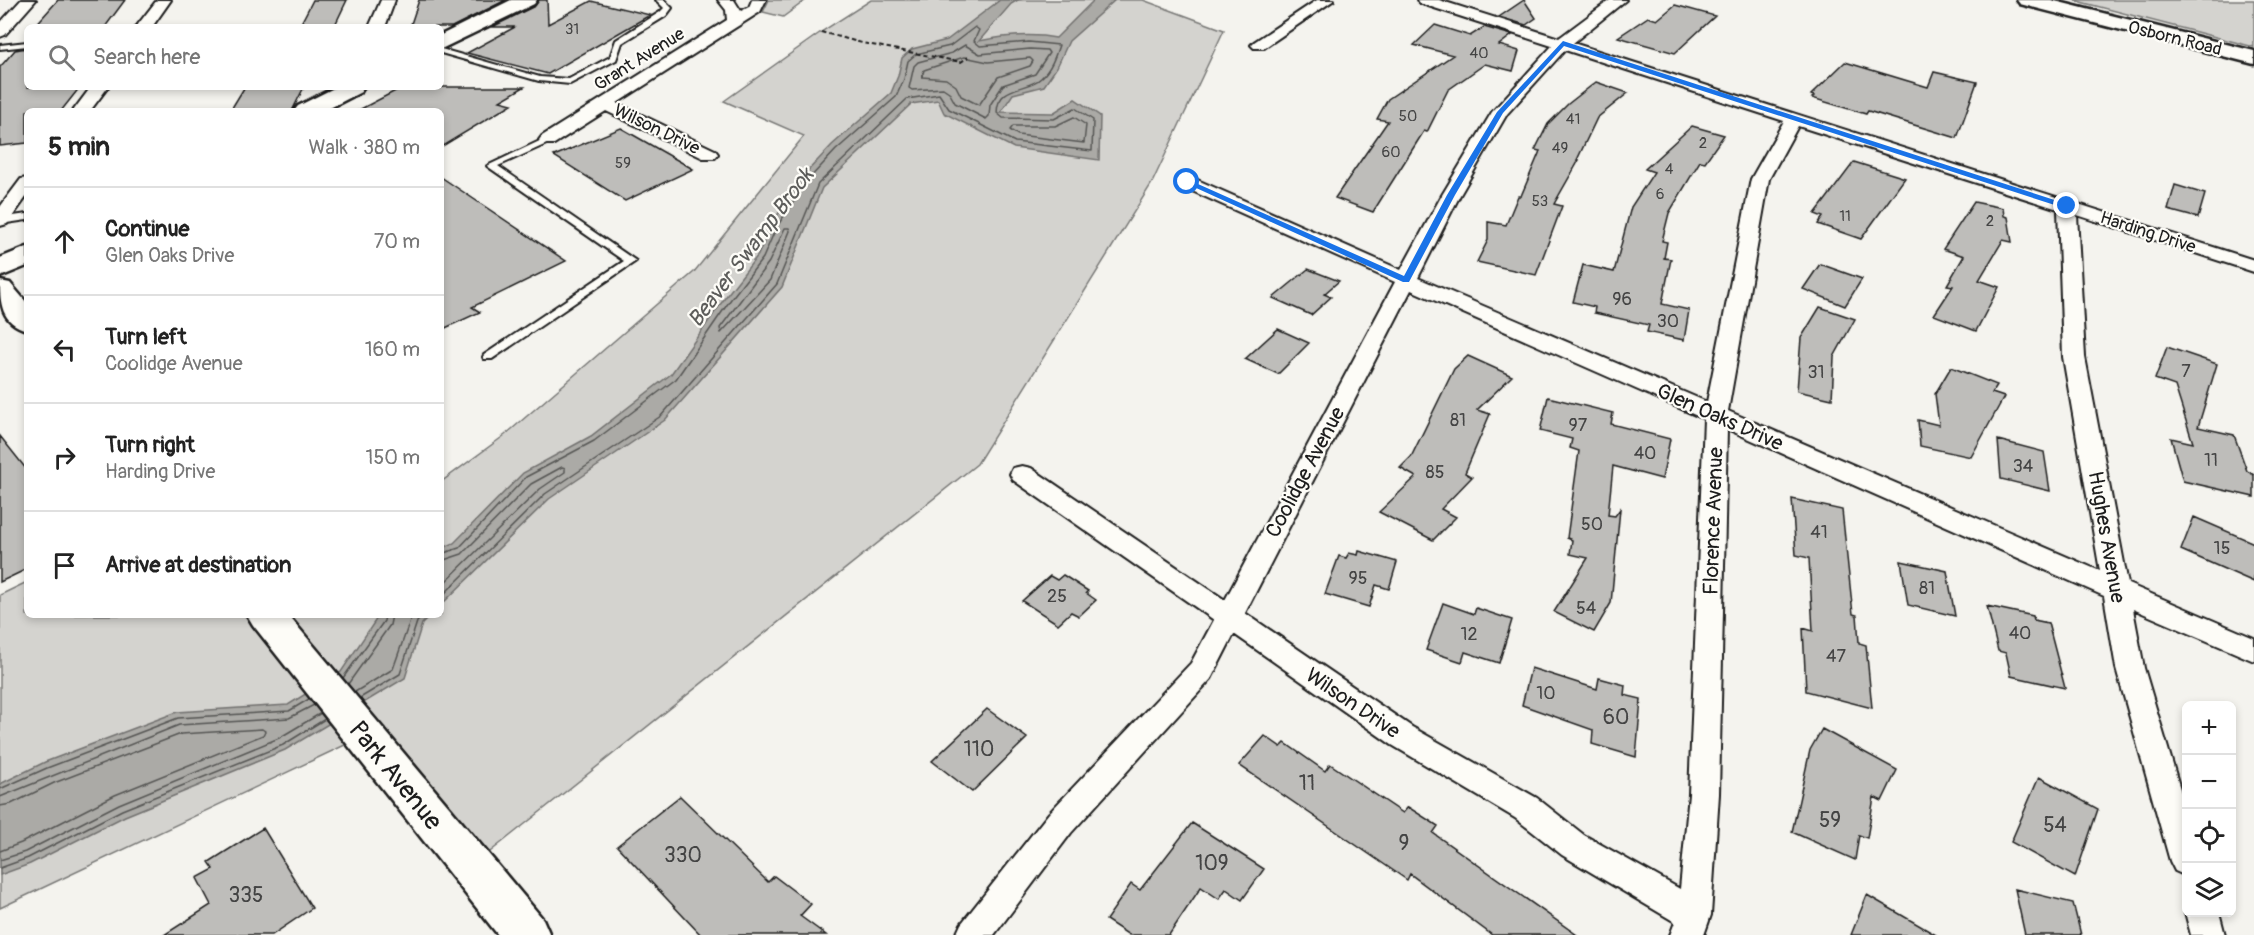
<!DOCTYPE html>
<meta charset="utf-8">
<style>
:root{--surface:#fff;--page:#f6f6f6;--text:#222;--muted:#767676;--line:#e0e0e0}
body{margin:0;font-family:Pangolin,sans-serif;background:var(--page);color:var(--text)}
.controls{position:absolute;right:18px;bottom:18px;display:grid;overflow:hidden;border-radius:9px;box-shadow:0 3px 9px #0003}
.controls button{width:54px;height:54px;display:grid;place-items:center;padding:0;border:0;border-bottom:2px solid var(--line);background:var(--surface);color:var(--text);font:30px sans-serif}
.stop{position:absolute;width:18px;height:18px;margin:-14px;border:4px solid #1a73e8;border-radius:50%;background:#fff}
.stop.end{background:#1a73e8;border-color:#fff;box-shadow:0 2px 6px #0008}
.list{margin:0;padding:0;list-style:none}
h2{display:flex;justify-content:space-between;align-items:center;height:78px;margin:0;padding:0 24px;font-size:26px}
h2 small{font-size:20px;font-weight:400;color:var(--muted)}
.list li{display:grid;grid-template-columns:39px 1fr auto;gap:18px;align-items:center;box-sizing:border-box;height:108px;padding:0 24px;border-top:2px solid var(--line)}
.list b{display:block;font-size:22px;white-space:nowrap}
.list p{margin:0;font-size:20px;white-space:nowrap;color:var(--muted)}
.list em{font-size:20px;font-style:normal;color:var(--muted)}
.icon{flex:none;width:33px;height:33px;fill:none;stroke:currentColor;stroke-width:2;stroke-linecap:round;stroke-linejoin:round}
.map{position:relative;flex:none;width:2254px;height:935px;overflow:hidden}
.search{position:absolute;background:var(--surface);box-shadow:0 3px 9px #0003;left:24px;top:24px;width:420px;height:66px;display:flex;align-items:center;gap:15px;box-sizing:border-box;padding:0 21px;border-radius:9px;color:var(--muted);font-size:22px}
.panel{position:absolute;background:var(--surface);box-shadow:0 3px 9px #0003;left:24px;top:108px;width:420px;height:510px;border-radius:9px}
.map>svg:first-child{display:block}
</style>
<div class="map">
<svg width="2254" height="935" viewBox="0 0 2254 935">
<rect width="100%" height="100%" fill="#f4f3ee"/>
<filter id="ink" filterUnits="userSpaceOnUse"><feTurbulence type="fractalNoise" baseFrequency=".0167" numOctaves="2"/><feDisplacementMap in="SourceGraphic" scale="12" xChannelSelector="R" yChannelSelector="G"/><feConvolveMatrix kernelMatrix="1 2 1 2 8 2 1 2 1" color-interpolation-filters="sRGB"/></filter>
<g filter="url(#ink)">
<path fill="#d4d3cf" stroke="#787876" stroke-width="1.5" d="M769,0h37l-23,17 -20,-5z
M871,0h272l81,30 -72,153 -175,281 -506,403 -107,-131 -364,172v-313l27,-13v33h414v-133l64,-47 189,-163 110,-136 -80,-35 97,-69z
M2073,0h181v47z"/>
<path fill="#abaaa6" stroke="#72716f" stroke-width="1.5" d="M1000,0h18l-7,4 -32,37c25,-5 51,-8 77,-3l38,-38h21l-46,41 -12,26 -13,19 -31,8 -12,18 52,1 22,-14 25,17 -1,44 -85,-12 -70,-35 -6,-13 -27,4 -89,84 -40,99 -117,133 -116,79 -108,106v-56l13,-6 69,-70 68,-37 80,-62 56,-79 31,-40 13,-30 31,-48 30,-32 59,-52 7,-17 4,-18 10,-9 35,-9z
M379,615h52l-9,9 -17,54 -120,72 -160,66 -95,48 -30,11v-91l45,-22 132,-50 111,-7 53,-33z"/>
<g fill="none" stroke-linecap="round" stroke-linejoin="round">
<path stroke="#555553" stroke-width="1.5" d="M965,45l15,9 50,-5 17,1 2,3 -14,21 -32,11 -13,20 -1,11 -3,3 -31,-16 -6,-11 -6,-4 -31,2 -3,-2 5,-22 4,-4 34,-9z
M964,57l24,5 42,-4 3,3 -3,5 -32,11 -19,28 -18,-9 -5,-10 -10,-7 -24,-2 2,-7z
M1074,117l12,8 -2,18 -66,-8 -8,-5 3,-4h42z
M785,228h4l1,3 -20,49 -49,53 -1,-5 49,-66z
M441,554l18,-6 67,-71 68,-36 82,-62 55,-80 32,-41 13,-30 31,-47 29,-31 60,-53 8,-18 4,-18 8,-7 34,-8 25,-19 4,3 -5,11 6,5 49,-4 30,3c-4,12 -8,24 -18,33 -13,13 -44,6 -44,35l6,5 51,1 21,-11 18,12 -1,31 -77,-9 -66,-33 -10,-15 -32,5 -89,85 -41,100 -116,132 -116,78 -104,103
M441,561l21,-7 69,-70 31,-17 3,1v4l-25,17 -99,97
M343,678l41,-57 1,-6
M348,684l42,-59 2,-10
M355,692l38,-23 19,-54
M360,698l40,-24 17,-52 6,-7
M0,789l47,-21 131,-50 111,-7 20,-12
M0,797l179,-72 110,-7 25,-13
M0,806l11,-2 43,-21 127,-49 81,-5 3,2 -2,4 -148,60 -94,48 -21,8
M0,860l25,-8 94,-48 160,-66 42,-25
M0,868l28,-10 94,-48 161,-65 42,-26"/>
</g>
<path fill="#bebdba" stroke="#1c1c1c" stroke-width="1.5" d="M58,0h67l-20,27h-71z
M313,0h34l-13,27h-35z
M419,0h87l-54,27h-42z
M539,0h8l1,24 43,-23 59,14 -102,59 -81,-21 48,-26h-23l43,-21z
M1524,0l12,18 -10,7 -27,-8z
M1675,5l40,11 -40,37 -57,-16 30,-20 9,3z
M1435,25l35,11 14,-9 28,8 -13,10 20,6 -6,20 -28,-7 -37,26 -21,42 -3,-1 -51,81 -38,-14 53,-77 -11,-2 11,-20 65,-44 -39,-10z
M27,48v39h53l-19,24h-34v32l-27,3v-79l15,-17z
M1845,62l83,25 6,-15 43,10 -20,56 -89,-27 -2,3 -54,-16 2,-2 -3,-1z
M1596,82l32,11 -31,25 -20,42h2l-25,44 8,2 -26,69 -59,-13 11,-22v-18l18,3 12,-29h3l19,-45 -5,-1 13,-26 20,-20z
M304,87l-12,24h-62l14,-23z
M403,87h121l-24,14 12,3 -71,43v-36h-84z
M1692,126l32,9 -19,27 -5,-1 -31,52 -7,28 5,1 -3,16 7,1 -9,45 27,6 -5,30 -37,-8 2,-7 -55,-12 1,-6 -22,-5 10,-37 31,7 17,-65 23,-35 -9,-3z
M621,128l72,41 -68,32 -71,-45z
M1854,162l51,16 -44,61 -43,-15 5,-7 -8,-3z
M441,177l125,84 -94,46 8,5 -39,18z
M2175,185l30,9 -7,24 -30,-8z
M1974,202l29,6 1,8 4,1 4,25 -9,-2 -24,40 20,7 -23,44 -42,-16 19,-29 -6,-1 17,-29 -21,-7z
M1820,264l42,15 -17,27 -42,-17z
M1308,269l31,12 -15,13 7,3 -20,18 -38,-17z
M1820,307l35,12 -21,38 -2,42 -35,-8 4,-53z
M1278,329l31,14 -31,31 -33,-15z
M2167,347l50,17 -19,63 36,8 13,36 7,4v22l-71,-16 -12,-43 22,5 -18,-57 -20,-7z
M1468,356l44,20 -35,34 13,4 -25,59 7,4 -31,32 15,8 -23,23 -54,-28 37,-35 -16,-9 11,-11 43,-88z
M1951,367l46,18 -5,8 12,4 -33,60 -51,-11 -2,-26 21,5 -4,-31z
M1548,397l65,16 -2,11 59,15 -8,40 -49,-13 -5,49 7,1 5,-7 -9,94 -17,29 -40,-20 34,-54 -18,-4 2,-14 -5,-2 12,-87 -9,-3 2,-9 -32,-8z
M0,436l27,34v99l-27,13z
M1998,440l46,12 6,39 -49,-12z
M1792,499l50,11 11,104 4,1 2,28 7,2 6,63 -66,-17 -3,-63 10,3 -4,-73 -13,-3z
M2194,517l60,26v39l-73,-32z
M1359,551l38,11 -8,27 -13,-4 -7,22 -44,-13 14,-38 7,2 3,-5 9,2z
M1901,561l46,10 8,45 -47,-11z
M1063,575l25,16 -2,2 10,7 -17,16 -8,-4 -13,12 -36,-23 28,-25 7,4z
M1443,603l31,11 2,-6 36,12 -13,43 -34,-11 -3,10 -36,-12z
M1987,606l46,10 1,4 14,3 17,65 -54,-12 -5,-23 -8,-2z
M1531,668l66,21 2,-11 26,7 -1,10 17,4 -5,58 -44,-13 1,-14 -71,-25z
M987,709l40,29 -55,54 -40,-31z
M1822,729l75,41 -15,31 -8,-4 -7,41 -8,-3 -4,25 -63,-28 18,-82z
M1265,736l16,11 4,-4 40,28 5,-7 73,49 5,-6 30,19 -5,7 144,102h-85l-82,-61 -3,6 -168,-115z
M2039,777l59,32 -23,68 -64,-35z
M680,796l88,86 6,-6 37,28 -11,12 26,19h-125l-84,-89z
M1192,823l72,46 -22,31 -16,-11 -7,10 -18,-12 -32,48h-40l-23,-15 25,-36 9,6z
M263,828l49,80 -40,27h-108l47,-30 -14,-27 17,-9 -5,-7z
M2015,889l58,14 8,32h-56z
M1867,895l69,40h-85z"/>
<g fill="none" stroke-linecap="round" stroke-linejoin="round">
<g stroke="#1c1c1c" stroke-width="4">
<path id="lane" d="M656,0h8l8,8 -6,8 -44,27 -6,17 -46,24 -31,-3 -98,-28v-4l99,28 29,2 41,-22 6,-17 44,-28 4,-4z
M27,42v4l-27,3v-4z
M548,137l3,1v4l-53,24 138,95 -144,98h-8l-1,-2 1,-2 140,-94 -137,-95z
M27,214v6l-27,4v-6z"/>
</g>
<g stroke="#1c1c1c" stroke-width="4">
<path id="street" d="M21,0h15l-31,35 -5,2v-14z
M157,0h14l-19,27h-16z
M381,0h14l-10,27h-16z
M718,0h16l7,11 8,-4 3,-7h14l-6,12 -143,91 98,47 3,4 -3,4h-12l-97,-47 -52,33h-12l-3,-4 3,-4 185,-116 -1,-10z
M1317,0h17l-70,48h-10l-3,-3 3,-3z
M1417,0h22l120,38 51,-38h16l-53,43 681,217v12l-177,-57 8,142 43,227 126,54v23l-121,-52 11,59 42,141v67l-11,-5 -5,-10 -54,-193 -12,-72 -377,-167 -8,365 -8,121 -7,20h-34l5,-13 -113,-67 -47,-37 -123,-73 -158,-111 -23,45 -140,154 -77,102h-38l5,-11 88,-111 142,-150 23,-43 -201,-140 -3,-6 3,-6 9,-2 9,2 194,132 170,-318 -214,-96 -3,-4 3,-4h12l208,92 41,-75 50,-83 60,-66 -133,-43zM1565,50l219,71 -33,58 -44,223 -289,-124 42,-83 47,-81zM1798,126l260,83 5,148 37,214 -372,-160 41,-232zM1411,290l293,129 -15,375 -9,95 -96,-54 -47,-37 -125,-71 -167,-114z
M91,87h17l-18,24h-17z
M27,178v18l-20,28 -7,2v-19l21,-28z
M2186,910v2h33l6,23h-34l-6,-23z"/>
</g>
<g stroke="#1c1c1c" stroke-width="5">
<path id="secondary" d="M511,0h26l-3,4 -93,45v-14z
M2017,0h34l203,51v13l-234,-60z
M336,87h28l-3,5 -37,19h-30l4,-5z
M27,247v19l-27,11v-19z
M0,281l10,2 17,20v27c-26,-7 -27,-27 -27,-49z
M247,615h41l255,304 7,16h-52l-245,-310z"/>
</g>
<path stroke="#1c1c1c" stroke-width="2" stroke-dasharray="4.5 3" stroke-linecap="butt" d="M821,32l41,11 99,19 7,-5"/>
<use href="#lane" fill="#fdfcf7" fill-rule="evenodd"/>
<use href="#street" fill="#fdfcf7" fill-rule="evenodd"/>
<use href="#secondary" fill="#fdfcf7" fill-rule="evenodd"/>
</g>
</g>
<path fill="#1a73e8" d="M1563,41l507,164 1,1 -7,2 -500,-162 -61,67 -48,82 -46,87h-6l-220,-100 6,-2 215,96 43,-81 50,-83z"/>
<g text-anchor="middle" stroke-width="4.5" stroke-linejoin="round" paint-order="stroke">
<g font-size="15" fill="#444">
<text x="572" y="34">31</text>
<text x="1479" y="58">40</text>
<text x="1408" y="121">50</text>
<text x="1573" y="124">41</text>
<text x="1703" y="148">2</text>
<text x="1560" y="153">49</text>
<text x="1391" y="157">60</text>
<text x="623" y="168">59</text>
<text x="1669" y="174">4</text>
<text x="1660" y="199">6</text>
<text x="1540" y="206">53</text>
<text x="1845" y="221">11</text>
<text x="1990" y="226">2</text>
</g>
<g font-size="18" fill="#1c1c1c" stroke="#fdfcf7">
<text transform="translate(2175 38) rotate(14)" y="6">Osborn Road</text>
<text transform="translate(639 59) rotate(-32)" y="6">Grant Avenue</text>
<text transform="translate(657 129) rotate(26)" y="6">Wilson Drive</text>
<text transform="translate(2148 232) rotate(18)" y="6">Harding Drive</text>
</g>
<g font-size="18" fill="#444">
<text x="1622" y="305">96</text>
<text x="1668" y="327">30</text>
<text x="2186" y="377">7</text>
<text x="1816" y="378">31</text>
<text x="1458" y="426">81</text>
<text x="1578" y="431">97</text>
<text x="1645" y="459">40</text>
<text x="2211" y="466">11</text>
<text x="2023" y="472">34</text>
<text x="1435" y="478">85</text>
<text x="1592" y="530">50</text>
<text x="1819" y="538">41</text>
<text x="2222" y="554">15</text>
<text x="1358" y="584">95</text>
<text x="1927" y="594">81</text>
<text x="1057" y="602">25</text>
<text x="1586" y="614">54</text>
<text x="2020" y="639">40</text>
<text x="1469" y="640">12</text>
<text x="1836" y="662">47</text>
<text x="1546" y="699">10</text>
</g>
<g font-size="21" fill="#1c1c1c" stroke="#fdfcf7">
<text transform="translate(1720 417) rotate(24)" y="7">Glen Oaks Drive</text>
<text transform="translate(1305 472) rotate(-62)" y="7">Coolidge Avenue</text>
<text transform="translate(1713 521) rotate(-88)" y="7">Florence Avenue</text>
<text transform="translate(2107 537) rotate(80)" y="7">Hughes Avenue</text>
<text transform="translate(1353 703) rotate(34)" y="7">Wilson Drive</text>
</g>
<g font-size="21" fill="#444">
<text x="1616" y="724">60</text>
<text x="979" y="756">110</text>
<text x="1307" y="790">11</text>
<text x="1830" y="827">59</text>
<text x="2055" y="832">54</text>
<text x="1404" y="850">9</text>
<text x="683" y="862">330</text>
<text x="1212" y="870">109</text>
<text x="246" y="902">335</text>
</g>
<g font-size="22" font-style="italic" fill="#5c5c5a" stroke="#fdfcf7">
<text transform="translate(750 247) rotate(-53)" y="8">Beaver Swamp Brook</text>
</g>
<g font-size="26" fill="#1c1c1c" stroke="#fdfcf7">
<text transform="translate(396 775) rotate(51)" y="9">Park Avenue</text>
</g>
</g>
</svg>
<div class="controls">
<button>+</button>
<button>−</button>
<button><svg class="icon" aria-label="locate" viewBox="0 0 24 24"><circle cx="12" cy="12" r="6"/><path d="M12 2v4M12 18v4M2 12h4M18 12h4"/></svg></button>
<button><svg class="icon" aria-label="layers" viewBox="0 0 24 24"><path d="M12 4l9 5-9 5-9-5zM3 14l9 5 9-5"/></svg></button>
</div>
<div class="stop" style="left:1187px;top:182px"></div>
<div class="stop end" style="left:2067px;top:206px"></div>
<div class="search"><svg class="icon" aria-label="search" viewBox="0 0 24 24"><circle cx="10" cy="10" r="6"/><path d="M15 15l6 6"/></svg>Search here</div>
<section class="panel">
<h2>5 min<small>Walk · 380 m</small></h2>
<ul class="list">
<li><svg class="icon" aria-label="ahead" viewBox="0 0 24 24"><path d="M12 20V5M6 11l6-6 6 6"/></svg><div><b>Continue</b><p>Glen Oaks Drive</p></div><em>70 m</em></li>
<li><svg class="icon" aria-label="left" viewBox="0 0 24 24"><path d="M17 20v-9H6M10 6l-5 5 5 5"/></svg><div><b>Turn left</b><p>Coolidge Avenue</p></div><em>160 m</em></li>
<li><svg class="icon" aria-label="right" viewBox="0 0 24 24"><path d="M7 20v-9h11M14 6l5 5-5 5"/></svg><div><b>Turn right</b><p>Harding Drive</p></div><em>150 m</em></li>
<li><svg class="icon" aria-label="arrive" viewBox="0 0 24 24"><path d="M6 21V4h12l-3 4 3 4H6"/></svg><div><b>Arrive at destination</b></div></li>
</ul>
</section>
</div>
